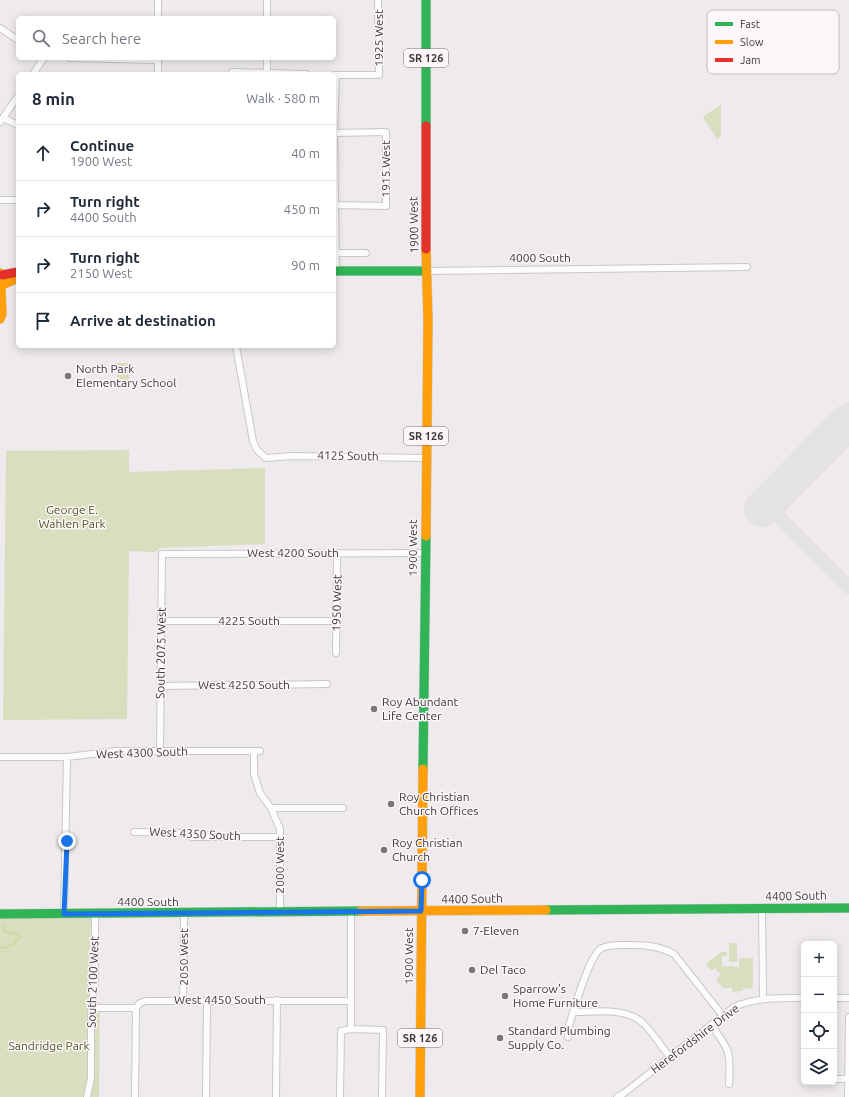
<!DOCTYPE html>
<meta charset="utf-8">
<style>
:root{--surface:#fff;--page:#f2f2f3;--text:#1f2937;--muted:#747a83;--line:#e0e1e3}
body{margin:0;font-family:Ubuntu,sans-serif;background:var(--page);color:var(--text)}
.controls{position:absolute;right:12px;bottom:12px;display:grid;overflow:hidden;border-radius:6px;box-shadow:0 2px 10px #0003}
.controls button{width:36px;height:36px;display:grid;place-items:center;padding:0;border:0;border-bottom:1px solid var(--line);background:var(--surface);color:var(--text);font:20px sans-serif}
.stop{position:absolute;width:12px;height:12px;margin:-9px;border:3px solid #1a73e8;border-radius:50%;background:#fff}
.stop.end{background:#1a73e8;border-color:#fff;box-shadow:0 1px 4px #0008}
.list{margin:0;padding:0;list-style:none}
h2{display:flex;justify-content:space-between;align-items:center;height:52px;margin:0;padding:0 16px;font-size:17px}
h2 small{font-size:13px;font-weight:400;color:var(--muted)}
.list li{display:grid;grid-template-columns:26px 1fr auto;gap:12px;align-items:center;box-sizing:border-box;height:56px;padding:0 16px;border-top:1px solid var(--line)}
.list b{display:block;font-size:15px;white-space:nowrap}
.list p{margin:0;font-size:13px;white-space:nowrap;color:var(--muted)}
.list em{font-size:13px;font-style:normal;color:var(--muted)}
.icon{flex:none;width:22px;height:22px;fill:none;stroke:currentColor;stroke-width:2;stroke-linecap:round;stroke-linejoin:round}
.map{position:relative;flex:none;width:849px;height:1097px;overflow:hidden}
.search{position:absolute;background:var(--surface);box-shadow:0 2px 10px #0003;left:16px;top:16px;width:320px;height:44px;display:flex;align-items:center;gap:10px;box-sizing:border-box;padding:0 14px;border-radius:6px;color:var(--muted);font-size:15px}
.panel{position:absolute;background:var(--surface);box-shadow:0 2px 10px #0003;left:16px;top:72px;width:320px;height:276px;border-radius:6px}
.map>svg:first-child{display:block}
</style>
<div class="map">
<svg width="849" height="1097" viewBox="0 0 849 1097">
<rect width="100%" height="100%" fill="#eeeaed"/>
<path fill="#d9debe" d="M721,105v31l-4,3 -14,-22z
M117,363h12v20h-12z
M129,450v22l136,-4v76l-105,4 -5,4 -26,-1 -2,168 -124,1 3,-269z
M0,918h91l-2,84h11l-1,95h-99z
M729,943h8v19h-8z
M721,952h6v4h-5v10l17,1v-9h14v28l-3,3 -7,-1v3l-11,1v-4h-9l-7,-9 5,-4 -6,-7 -4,3 -5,-7z"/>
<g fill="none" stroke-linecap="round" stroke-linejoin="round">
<path stroke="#ccd59c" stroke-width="1.5" d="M0,948h4l10,-4 2,-4 4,-2 -2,-4 -14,-3 -1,-5"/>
<path stroke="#e4e2e4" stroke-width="14" d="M766,504l83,83"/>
<path stroke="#e4e2e4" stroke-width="36" d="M762,509l87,-88"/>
<g stroke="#cac7c9" stroke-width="8">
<path id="street" d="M158,0v18
M267,0v18
M0,28l18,12
M70,58l88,2
M158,58v16
M267,58v15
M232,72l74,2
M33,74l11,-16
M334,75h45l-1,-75
M336,75l-2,58 2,138
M3,118l15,7
M0,122l18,-26
M334,133l52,-1v74l-49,-1
M0,200h18
M336,253h30
M427,271l320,-4
M236,346l17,95 4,9 9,8 26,-2 133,2
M161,621h176
M336,653l1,-100
M161,686l166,-2
M160,751l2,-197 263,-1
M254,751v23l6,19 11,15 9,21v84
M0,757h67l50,-6h143
M271,808h72
M134,832l47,1 11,4h88
M762,908l1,90
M64,914l3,-157
M834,998h15
M183,1001l1,-87
M92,1008h44l4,-5 6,-2h205
M573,1012c21,0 53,-5 70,11 10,10 18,23 27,34
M711,1025c19,25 20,28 18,59
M351,1029l32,1 -1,67
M568,1037v-8c5,-16 21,-75 34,-81 9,-4 18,-3 27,-3 17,0 30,1 45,9l49,62
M834,1079h14
M87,1097l4,-19v-62l4,-37v-65
M135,1097l1,-89
M206,1097l1,-96
M276,1097l1,-97
M340,1097l1,-66 10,-2v-117
M617,1097l6,-3 111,-87c23,-10 46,-9 70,-9
M848,1097l1,-80"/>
</g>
<g stroke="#cac7c9" stroke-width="10">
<path id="fast" d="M426,0v126
M334,271h93
M423,769l3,-233
M546,910l303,-2
M0,914l361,-3"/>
</g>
<g stroke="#cac7c9" stroke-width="10">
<path id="slow" d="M0,273l4,8 -4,10
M4,284l14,-6
M0,319l2,-5 -1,-24
M426,536l2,-216 -2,-71
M361,911l185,-1
M420,1097l3,-328"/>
</g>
<g stroke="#cac7c9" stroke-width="10">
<path id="jam" d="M426,126v123
M2,275l16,-3"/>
</g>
<use href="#street" stroke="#fcfcfc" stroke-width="6"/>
<use href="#fast" stroke="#30b455" stroke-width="9"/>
<use href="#slow" stroke="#ff9f0a" stroke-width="9"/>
<use href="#jam" stroke="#e5322d" stroke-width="9"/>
</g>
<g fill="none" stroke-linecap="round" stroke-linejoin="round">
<path stroke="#1a73e8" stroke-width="5" d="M67,841l-3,73 357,-3 1,-31"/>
</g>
<g fill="#7a7779" stroke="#fcf6fb" stroke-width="1.5">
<circle cx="68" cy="376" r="4"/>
<circle cx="374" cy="709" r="4"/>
<circle cx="391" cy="804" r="4"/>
<circle cx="384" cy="850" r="4"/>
<circle cx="465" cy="931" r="4"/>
<circle cx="472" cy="970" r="4"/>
<circle cx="505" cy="996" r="4"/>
<circle cx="500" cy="1038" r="4"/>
</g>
<g text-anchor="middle" stroke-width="3" stroke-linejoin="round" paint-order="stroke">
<g fill="#fcf6fb" stroke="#757275" stroke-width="1">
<rect x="404" y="49" width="44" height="18" rx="3"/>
<rect x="404" y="427" width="44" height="18" rx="3"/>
<rect x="398" y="1029" width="44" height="18" rx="3"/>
</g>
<g font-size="11" font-weight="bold" fill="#3b393b">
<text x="426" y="62">SR 126</text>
<text x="426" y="440">SR 126</text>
<text x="420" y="1042">SR 126</text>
</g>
<g font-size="12" fill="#3b393b" stroke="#fcf6fb">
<text transform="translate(379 38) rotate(-90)" y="4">1925 West</text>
<text transform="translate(386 169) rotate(-90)" y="4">1915 West</text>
<text transform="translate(414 225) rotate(-91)" y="4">1900 West</text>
<text x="540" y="262">4000 South</text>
<text transform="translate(348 456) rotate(1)" y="4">4125 South</text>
<text transform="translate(413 548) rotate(-90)" y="4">1900 West</text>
<text x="293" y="557">West 4200 South</text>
<text transform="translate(337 603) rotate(-89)" y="4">1950 West</text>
<text x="249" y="625">4225 South</text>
<text transform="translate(161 653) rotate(-89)" y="4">South 2075 West</text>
<text x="244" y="689">West 4250 South</text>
<text transform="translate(142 753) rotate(-2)" y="4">West 4300 South</text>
<text transform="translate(195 834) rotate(3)" y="4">West 4350 South</text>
<text transform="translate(280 865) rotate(-90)" y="4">2000 West</text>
<text transform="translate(796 896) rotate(-1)" y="4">4400 South</text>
<text transform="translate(472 899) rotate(-1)" y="4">4400 South</text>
<text x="148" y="906">4400 South</text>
<text transform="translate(409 956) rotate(-90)" y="4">1900 West</text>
<text transform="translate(184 957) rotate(-90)" y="4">2050 West</text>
<text transform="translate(93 982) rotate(-88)" y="4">South 2100 West</text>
<text x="220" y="1004">West 4450 South</text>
<text transform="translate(695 1039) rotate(-37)" y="4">Herefordshire Drive</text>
</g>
<g font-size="12" fill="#3b393b" stroke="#fcf6fb" text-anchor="start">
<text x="76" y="373">North Park<tspan x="76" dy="14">Elementary School</tspan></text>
<text x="382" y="706">Roy Abundant<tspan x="382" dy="14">Life Center</tspan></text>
<text x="399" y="801">Roy Christian<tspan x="399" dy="14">Church Offices</tspan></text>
<text x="392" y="847">Roy Christian<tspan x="392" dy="14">Church</tspan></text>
<text x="473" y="935">7-Eleven</text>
<text x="480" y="974">Del Taco</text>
<text x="513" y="993">Sparrow's<tspan x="513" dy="14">Home Furniture</tspan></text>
<text x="508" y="1035">Standard Plumbing<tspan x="508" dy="14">Supply Co.</tspan></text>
</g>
<g font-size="12" fill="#4f581d" stroke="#fcf6fb">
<text x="72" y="514">George E.<tspan x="72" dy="14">Wahlen Park</tspan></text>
<text x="49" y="1050">Sandridge Park</text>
</g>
</g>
<rect x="707" y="10" width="132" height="64" rx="6" fill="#fcf6fb" stroke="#c2bdc1" stroke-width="1"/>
<rect x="715" y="22" width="18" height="4" fill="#30b455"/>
<rect x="715" y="40" width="18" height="4" fill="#ff9f0a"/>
<rect x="715" y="58" width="18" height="4" fill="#e5322d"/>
<g font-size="11" fill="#3b393b">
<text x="740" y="28">Fast</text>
<text x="740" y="46">Slow</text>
<text x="740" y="64">Jam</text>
</g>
</svg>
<div class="controls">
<button>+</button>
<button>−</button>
<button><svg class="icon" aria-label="locate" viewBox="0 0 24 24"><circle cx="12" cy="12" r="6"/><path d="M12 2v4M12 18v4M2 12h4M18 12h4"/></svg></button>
<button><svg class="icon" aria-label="layers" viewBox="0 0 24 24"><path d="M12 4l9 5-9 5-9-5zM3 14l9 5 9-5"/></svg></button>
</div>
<div class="stop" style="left:422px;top:880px"></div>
<div class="stop end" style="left:67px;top:841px"></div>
<div class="search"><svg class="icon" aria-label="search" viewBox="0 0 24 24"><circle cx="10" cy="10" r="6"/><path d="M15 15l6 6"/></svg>Search here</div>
<section class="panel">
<h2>8 min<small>Walk · 580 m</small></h2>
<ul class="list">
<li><svg class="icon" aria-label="ahead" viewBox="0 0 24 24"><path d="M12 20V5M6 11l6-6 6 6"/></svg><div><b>Continue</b><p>1900 West</p></div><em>40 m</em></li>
<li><svg class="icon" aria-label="right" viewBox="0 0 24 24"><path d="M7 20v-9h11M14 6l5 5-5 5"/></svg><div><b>Turn right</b><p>4400 South</p></div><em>450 m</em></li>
<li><svg class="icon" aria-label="right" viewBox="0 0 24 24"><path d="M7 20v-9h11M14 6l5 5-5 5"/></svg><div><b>Turn right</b><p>2150 West</p></div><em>90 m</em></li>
<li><svg class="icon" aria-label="arrive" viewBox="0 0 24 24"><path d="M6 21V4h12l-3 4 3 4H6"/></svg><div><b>Arrive at destination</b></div></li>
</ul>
</section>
</div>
